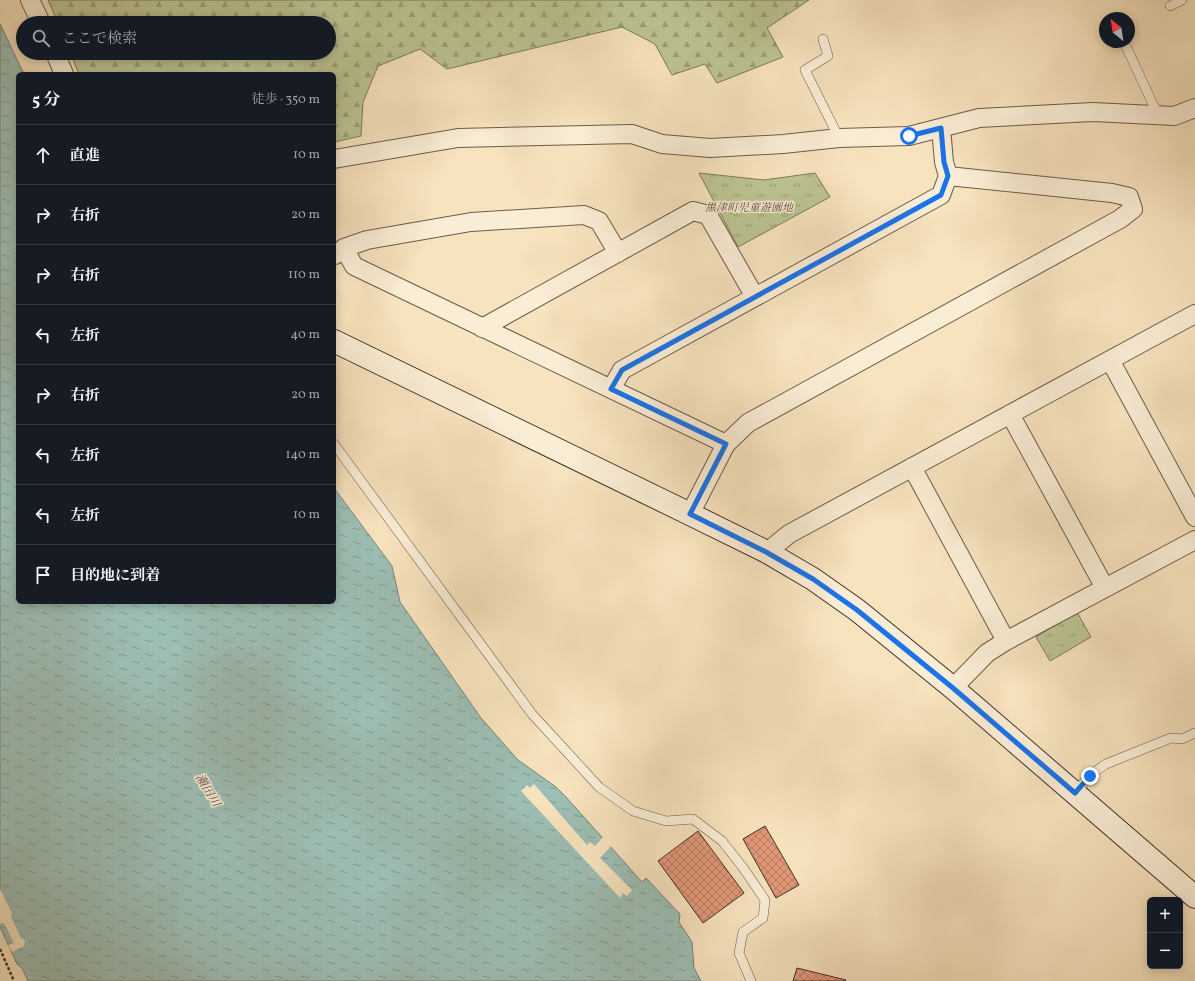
<!DOCTYPE html>
<html lang="ja">
<meta charset="utf-8">
<style>
:root{--surface:#171b24;--page:#20242c;--text:#f1f3f6;--muted:#9ea1a6;--line:#363941}
body{margin:0;font-family:Vollkorn,"Noto Serif JP",serif;background:var(--page);color:var(--text)}
.controls{position:absolute;right:12px;bottom:12px;display:grid;overflow:hidden;border-radius:6px;box-shadow:0 2px 10px #0003}
.controls button{width:36px;height:36px;display:grid;place-items:center;padding:0;border:0;border-bottom:1px solid var(--line);background:var(--surface);color:var(--text);font:20px sans-serif}
.compass{position:absolute;left:1099px;top:12px;width:36px;height:36px;border-radius:50%;background:var(--surface);box-shadow:0 2px 10px #0003;rotate:330deg}
.stop{position:absolute;width:12px;height:12px;margin:-9px;border:3px solid #1a73e8;border-radius:50%;background:#fff}
.stop.end{background:#1a73e8;border-color:#fff;box-shadow:0 1px 4px #0008}
.list{margin:0;padding:0;list-style:none}
h2{display:flex;justify-content:space-between;align-items:center;height:52px;margin:0;padding:0 16px;font-size:17px}
h2 small{font-size:13px;font-weight:400;color:var(--muted)}
.list li{display:grid;grid-template-columns:26px 1fr auto;gap:12px;align-items:center;box-sizing:border-box;height:60px;padding:0 16px;border-top:1px solid var(--line)}
.list b{display:block;font-size:15px;white-space:nowrap}
.list em{font-size:13px;font-style:normal;color:var(--muted)}
.icon{flex:none;width:22px;height:22px;fill:none;stroke:currentColor;stroke-width:2;stroke-linecap:round;stroke-linejoin:round}
.map{position:relative;flex:none;width:1195px;height:981px;overflow:hidden}
.search{position:absolute;background:var(--surface);box-shadow:0 2px 10px #0003;left:16px;top:16px;width:320px;height:44px;display:flex;align-items:center;gap:10px;box-sizing:border-box;padding:0 14px;border-radius:22px;color:var(--muted);font-size:15px}
.panel{position:absolute;background:var(--surface);box-shadow:0 2px 10px #0003;left:16px;top:72px;width:320px;height:532px;border-radius:6px}
.map>svg:first-child{display:block}
</style>
<div class="map">
<svg width="1195" height="981" viewBox="0 0 1195 981">
<defs>
<pattern id="forest-firs" width="22" height="20" patternUnits="userSpaceOnUse"><rect width="22" height="20" fill="#bcc492"/><path d="M5 1l3.5 6h-7zM16 11l3.5 6h-7z" fill="#9aa077"/></pattern>
<pattern id="park-tufts" width="24" height="20" patternUnits="userSpaceOnUse"><rect width="24" height="20" fill="#bcc492"/><path d="M3 7l-1-3M5 7V3M7 7l1-3M15 17l-1-3M17 17v-4M19 17l1-3" fill="none" stroke="#9aa077"/></pattern>
<pattern id="water-ripples" width="26" height="14" patternUnits="userSpaceOnUse"><rect width="26" height="14" fill="#9dbeb4"/><path d="M2 4q2-2 4 0t4 0M15 11q2-2 4 0t4 0" fill="none" stroke="#819b92"/></pattern>
<pattern id="building-cross-hatch" width="8" height="8" patternUnits="userSpaceOnUse"><rect width="8" height="8" fill="#e19778"/><path d="M0 0l8 8M0 8l8-8" fill="none" stroke="#b87c62"/></pattern>
</defs>
<rect width="100%" height="100%" fill="#f7e3be"/>
<filter id="stains"><feTurbulence type="fractalNoise" baseFrequency=".005" numOctaves="4"/><feColorMatrix values="0 0 0 0 .2 0 0 0 0 .09 0 0 0 0 .02 0 0 0 .5 -.17"/></filter>
<radialGradient id="worn" r=".72"><stop offset=".6" stop-color="#630" stop-opacity="0"/><stop offset="1" stop-color="#630" stop-opacity=".3"/></radialGradient>
<path fill="url(#forest-firs)" stroke="#7d7a5b" d="M48,0h761l-42,28 16,29 -66,26 -12,-19 -33,11 -17,-31 -33,-17 -175,42 -27,-20 -42,17 -15,36 -2,34 -27,6v-68h-255l-9,-21h259v-30h-271z"/>
<path fill="url(#park-tufts)" stroke="#7d7a5b" d="M699,173l65,7 51,-7 15,24 -92,50z
M1077,612l14,25 -41,24 -14,-24z"/>
<path fill="url(#water-ripples)" stroke="#77857a" d="M0,24l24,50h-6v528h316v-114l58,78 8,36 81,116 37,42 38,27 10,10 76,85 4,-4 34,36 -1,8 13,20 2,26 7,13h-673l-6,-13 -5,-4 -17,-37z"/>
<path fill="#f7e3be" d="M534,784l53,61 3,-3 5,4 9,-10 8,9 -12,13 32,32 -5,6 -4,-3 -3,5 -99,-107 6,-6 3,3z
M0,889l12,24 -1,4 10,21 4,2 -1,6 -12,6 -4,-7 6,-2 -10,-20 -4,1z"/>
<path fill="url(#building-cross-hatch)" stroke="#3e2f24" d="M765,826l34,59 -23,13 -33,-59z
M698,831l46,62 -41,30 -45,-62z
M797,968l49,12 -1,1h-52z"/>
<g fill="none" stroke-linecap="round" stroke-linejoin="round">
<g stroke="#6c5c4a" stroke-width="10">
<path id="lane" d="M1170,6l12,-6
M823,39l5,17 -23,14 34,68
M1124,42l34,73
M334,444l198,270 67,73 34,24 33,10 27,-2 29,22 22,28 21,31 -2,18 -20,14 -4,21 12,28
M1075,793l15,-18 16,-11 65,-26 11,1 13,-6"/>
</g>
<g stroke="#6c5c4a" stroke-width="20">
<path id="street" d="M30,0l11,23
M55,53l9,21
M334,159l124,-21 174,-4 30,10 48,4 73,-4 56,-6 70,-2 70,-18 114,-6 81,4 21,-8
M344,248l10,18 372,178
M335,255l9,-7 23,-8 104,-18 113,-7 15,6 19,32
M482,328l211,-117 15,4 47,82
M1110,360l85,157
M611,389l11,-19 319,-175 7,-19 -4,-14 -3,-34
M1010,414l95,174
M912,467l94,174
M690,514l36,-70 22,-21 372,-204 13,-10 -4,-12 -17,-4 -164,-17
M767,552l22,-18 406,-220
M953,688l34,-35 19,-12 189,-101"/>
</g>
<g stroke="#3e2f24" stroke-width="24">
<path id="secondary" d="M334,341l356,173 77,38 46,27 44,31 96,78 242,209"/>
</g>
<path stroke="#3e2f24" stroke-width="2.5" stroke-dasharray="3 2" stroke-linecap="butt" d="M0,949l14,32"/>
<use href="#lane" stroke="#faedd5" stroke-width="9"/>
<use href="#street" stroke="#faedd5" stroke-width="18"/>
<use href="#secondary" stroke="#faedd5" stroke-width="22"/>
</g>
<g fill="none" stroke-linecap="round" stroke-linejoin="round">
<path stroke="#1a73e8" stroke-width="5" d="M909,136l32,-8 3,34 4,14 -7,19 -319,175 -11,19 115,55 -36,70 76,38 47,27 44,31 96,78 122,105 15,-17"/>
</g>
<g text-anchor="middle" stroke-width="3" stroke-linejoin="round" paint-order="stroke">
<g font-size="11" font-style="italic" fill="#574d3a" stroke="#faedd5">
<text x="749" y="211">黒津町児童遊園地</text>
</g>
<g font-size="12" font-style="italic" fill="#565348" stroke="#faedd5">
<text transform="translate(208 790) rotate(59)" y="4">瀬田川</text>
</g>
</g>
<rect width="100%" height="100%" filter="url(#stains)"/>
<rect width="100%" height="100%" fill="url(#worn)"/>
</svg>
<div class="controls">
<button>+</button>
<button>−</button>
</div>
<svg class="compass" viewBox="-18 -18 36 36"><path d="M0-13l5 13h-10z" fill="#e53935"/><path d="M0 13l5-13h-10z" fill="#9ea1a6"/></svg>
<div class="stop" style="left:909px;top:136px"></div>
<div class="stop end" style="left:1090px;top:776px"></div>
<div class="search"><svg class="icon" aria-label="search" viewBox="0 0 24 24"><circle cx="10" cy="10" r="6"/><path d="M15 15l6 6"/></svg>ここで検索</div>
<section class="panel">
<h2>5 分<small>徒歩 · 350 m</small></h2>
<ul class="list">
<li><svg class="icon" aria-label="ahead" viewBox="0 0 24 24"><path d="M12 20V5M6 11l6-6 6 6"/></svg><div><b>直進</b></div><em>10 m</em></li>
<li><svg class="icon" aria-label="right" viewBox="0 0 24 24"><path d="M7 20v-9h11M14 6l5 5-5 5"/></svg><div><b>右折</b></div><em>20 m</em></li>
<li><svg class="icon" aria-label="right" viewBox="0 0 24 24"><path d="M7 20v-9h11M14 6l5 5-5 5"/></svg><div><b>右折</b></div><em>110 m</em></li>
<li><svg class="icon" aria-label="left" viewBox="0 0 24 24"><path d="M17 20v-9H6M10 6l-5 5 5 5"/></svg><div><b>左折</b></div><em>40 m</em></li>
<li><svg class="icon" aria-label="right" viewBox="0 0 24 24"><path d="M7 20v-9h11M14 6l5 5-5 5"/></svg><div><b>右折</b></div><em>20 m</em></li>
<li><svg class="icon" aria-label="left" viewBox="0 0 24 24"><path d="M17 20v-9H6M10 6l-5 5 5 5"/></svg><div><b>左折</b></div><em>140 m</em></li>
<li><svg class="icon" aria-label="left" viewBox="0 0 24 24"><path d="M17 20v-9H6M10 6l-5 5 5 5"/></svg><div><b>左折</b></div><em>10 m</em></li>
<li><svg class="icon" aria-label="arrive" viewBox="0 0 24 24"><path d="M6 21V4h12l-3 4 3 4H6"/></svg><div><b>目的地に到着</b></div></li>
</ul>
</section>
</div>
